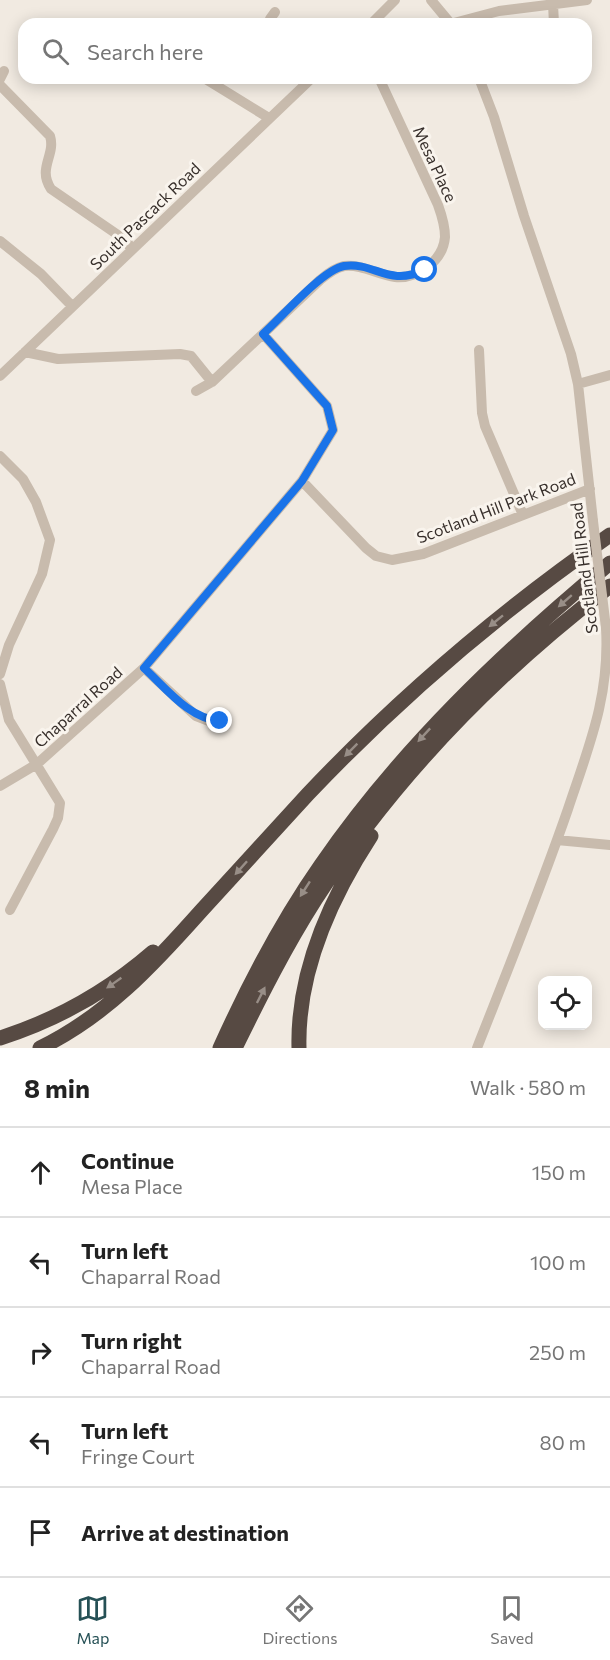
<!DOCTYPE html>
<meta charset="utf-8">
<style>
:root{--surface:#fff;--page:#f6f6f6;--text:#222;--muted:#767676;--line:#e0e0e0;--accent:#255055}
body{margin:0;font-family:Commissioner,sans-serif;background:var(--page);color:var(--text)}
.controls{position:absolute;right:18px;bottom:18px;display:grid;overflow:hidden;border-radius:12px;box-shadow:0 3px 15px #0003}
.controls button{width:54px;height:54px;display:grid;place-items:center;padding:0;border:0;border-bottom:2px solid var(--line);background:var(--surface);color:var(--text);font:30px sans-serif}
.stop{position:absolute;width:18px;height:18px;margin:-14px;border:4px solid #1a73e8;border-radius:50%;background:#fff}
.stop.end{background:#1a73e8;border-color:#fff;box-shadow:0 2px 6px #0008}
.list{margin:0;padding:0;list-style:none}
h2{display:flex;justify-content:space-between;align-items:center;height:78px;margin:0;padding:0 24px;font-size:26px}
h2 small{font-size:20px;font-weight:400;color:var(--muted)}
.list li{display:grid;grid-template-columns:39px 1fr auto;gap:18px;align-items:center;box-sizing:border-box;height:90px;padding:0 24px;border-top:2px solid var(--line)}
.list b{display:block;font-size:22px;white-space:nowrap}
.list p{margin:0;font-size:20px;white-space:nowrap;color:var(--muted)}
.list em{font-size:20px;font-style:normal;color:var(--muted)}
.icon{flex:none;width:33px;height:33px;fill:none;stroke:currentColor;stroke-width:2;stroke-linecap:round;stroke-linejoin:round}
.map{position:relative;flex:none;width:610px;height:1048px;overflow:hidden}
.search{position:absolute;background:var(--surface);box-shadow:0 3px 15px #0003;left:18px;right:18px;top:18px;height:66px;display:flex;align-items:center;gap:15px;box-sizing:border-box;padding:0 21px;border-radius:18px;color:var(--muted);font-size:22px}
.sheet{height:528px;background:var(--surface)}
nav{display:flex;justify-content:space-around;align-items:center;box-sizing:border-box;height:84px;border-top:2px solid var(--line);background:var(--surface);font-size:16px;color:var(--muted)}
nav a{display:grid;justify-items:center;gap:3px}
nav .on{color:var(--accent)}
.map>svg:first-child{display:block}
</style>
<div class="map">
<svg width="610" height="1048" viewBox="0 0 610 1048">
<rect width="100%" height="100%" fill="#f1eae1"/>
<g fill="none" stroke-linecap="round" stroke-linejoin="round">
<path stroke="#c8bbad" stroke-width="10" d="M431,0l20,24
M553,4l1,20
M272,24l-2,-5 5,-7
M371,24l24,-24
M450,24l49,-13 88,-11
M204,78l65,40
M479,78l15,39 30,99 47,138 7,30 15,137
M0,79l4,-8
M0,85l50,51c6,19 -13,32 1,53l67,46 10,8 3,7
M0,241l41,33 31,32
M479,350l3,63 3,13 38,89
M25,352l33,7 122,-5 11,2 21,26
M0,376l312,-298
M578,384l32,-9
M196,391l16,-9 108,-102c7,-6 15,-12 24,-14 18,-2 34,9 51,11 23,2 48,-16 50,-40 0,-11 -3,-21 -7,-32l-59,-127
M0,456l23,23 13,23 14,38 -8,34 -33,71 -9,29
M302,481l64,67 10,8 16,4 31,-6 167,-65
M144,668l52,48 13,5h14
M0,684l9,36 51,83 -2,15 -5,11 -43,81
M0,786l37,-22 107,-96 158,-187 31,-51 -6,-24 -64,-72
M557,840l53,5
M477,1048c31,-79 63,-158 91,-239 21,-63 42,-113 38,-181"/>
<path stroke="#574a43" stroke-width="15" d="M0,1038c57,-18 108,-47 153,-86
M40,1048c66,-32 113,-83 161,-137 36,-39 71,-78 107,-117 91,-96 193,-183 302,-259
M220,1048c29,-64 61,-126 101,-183 80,-116 181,-212 289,-302
M235,1048c25,-51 50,-101 80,-148 79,-123 180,-226 295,-314
M299,1048c-2,-76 31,-149 72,-212"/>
<path stroke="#c8bbad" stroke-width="10" d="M593,521l13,107"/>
</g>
<defs><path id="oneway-solid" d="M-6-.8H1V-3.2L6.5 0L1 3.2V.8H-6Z" transform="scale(1.5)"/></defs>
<g fill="#988e87">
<use href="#oneway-solid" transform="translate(565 601) rotate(139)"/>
<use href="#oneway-solid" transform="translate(496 621) rotate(141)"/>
<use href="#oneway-solid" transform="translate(424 735) rotate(133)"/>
<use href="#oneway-solid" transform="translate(351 750) rotate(135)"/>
<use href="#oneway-solid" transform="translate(241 868) rotate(132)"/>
<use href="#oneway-solid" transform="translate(305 889) rotate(123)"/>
<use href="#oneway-solid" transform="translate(114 983) rotate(145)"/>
<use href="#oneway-solid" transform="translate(261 995) rotate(-63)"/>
</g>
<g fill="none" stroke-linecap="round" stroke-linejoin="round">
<path stroke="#1a73e8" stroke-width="8" d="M220,721c-31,-2 -54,-33 -76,-53l158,-187 31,-51 -6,-24 -64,-72c18,-16 59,-64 81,-68 32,-4 43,21 81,4"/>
</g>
<g text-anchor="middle" stroke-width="6" stroke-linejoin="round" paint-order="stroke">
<g font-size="16" fill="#372f2b" stroke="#f9f4ed">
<text transform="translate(435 164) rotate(65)" y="6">Mesa Place</text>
<text transform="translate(145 216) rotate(-44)" y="6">South Pascack Road</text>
<text transform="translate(496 508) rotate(-21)" y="6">Scotland Hill Park Road</text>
<text transform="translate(584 568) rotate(-97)" y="6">Scotland Hill Road</text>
<text transform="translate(78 707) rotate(-42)" y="6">Chaparral Road</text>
</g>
</g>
</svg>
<div class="controls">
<button><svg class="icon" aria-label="locate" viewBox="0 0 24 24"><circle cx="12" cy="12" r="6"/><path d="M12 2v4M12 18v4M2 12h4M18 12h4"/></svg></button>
</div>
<div class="stop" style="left:425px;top:270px"></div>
<div class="stop end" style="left:220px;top:721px"></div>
<div class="search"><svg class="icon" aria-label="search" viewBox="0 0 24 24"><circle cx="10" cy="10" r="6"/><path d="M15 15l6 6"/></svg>Search here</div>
</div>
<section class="sheet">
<h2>8 min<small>Walk · 580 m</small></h2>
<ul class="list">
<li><svg class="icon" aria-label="ahead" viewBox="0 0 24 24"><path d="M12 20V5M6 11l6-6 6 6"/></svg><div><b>Continue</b><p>Mesa Place</p></div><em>150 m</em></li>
<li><svg class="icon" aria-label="left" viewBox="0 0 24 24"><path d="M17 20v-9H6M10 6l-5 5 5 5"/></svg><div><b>Turn left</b><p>Chaparral Road</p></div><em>100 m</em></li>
<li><svg class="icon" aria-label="right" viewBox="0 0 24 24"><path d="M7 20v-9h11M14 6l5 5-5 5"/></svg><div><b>Turn right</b><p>Chaparral Road</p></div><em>250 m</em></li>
<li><svg class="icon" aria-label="left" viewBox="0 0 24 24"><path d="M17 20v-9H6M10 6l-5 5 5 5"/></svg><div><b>Turn left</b><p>Fringe Court</p></div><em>80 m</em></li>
<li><svg class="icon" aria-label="arrive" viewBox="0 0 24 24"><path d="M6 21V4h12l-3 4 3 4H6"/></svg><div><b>Arrive at destination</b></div></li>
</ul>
</section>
<nav>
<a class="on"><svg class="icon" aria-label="map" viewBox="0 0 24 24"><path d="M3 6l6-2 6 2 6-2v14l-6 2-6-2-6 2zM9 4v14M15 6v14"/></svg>Map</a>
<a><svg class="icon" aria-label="directions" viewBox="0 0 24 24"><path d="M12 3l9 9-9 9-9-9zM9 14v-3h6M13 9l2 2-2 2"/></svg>Directions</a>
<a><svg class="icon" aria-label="saved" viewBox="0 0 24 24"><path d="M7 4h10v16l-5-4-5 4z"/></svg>Saved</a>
</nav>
